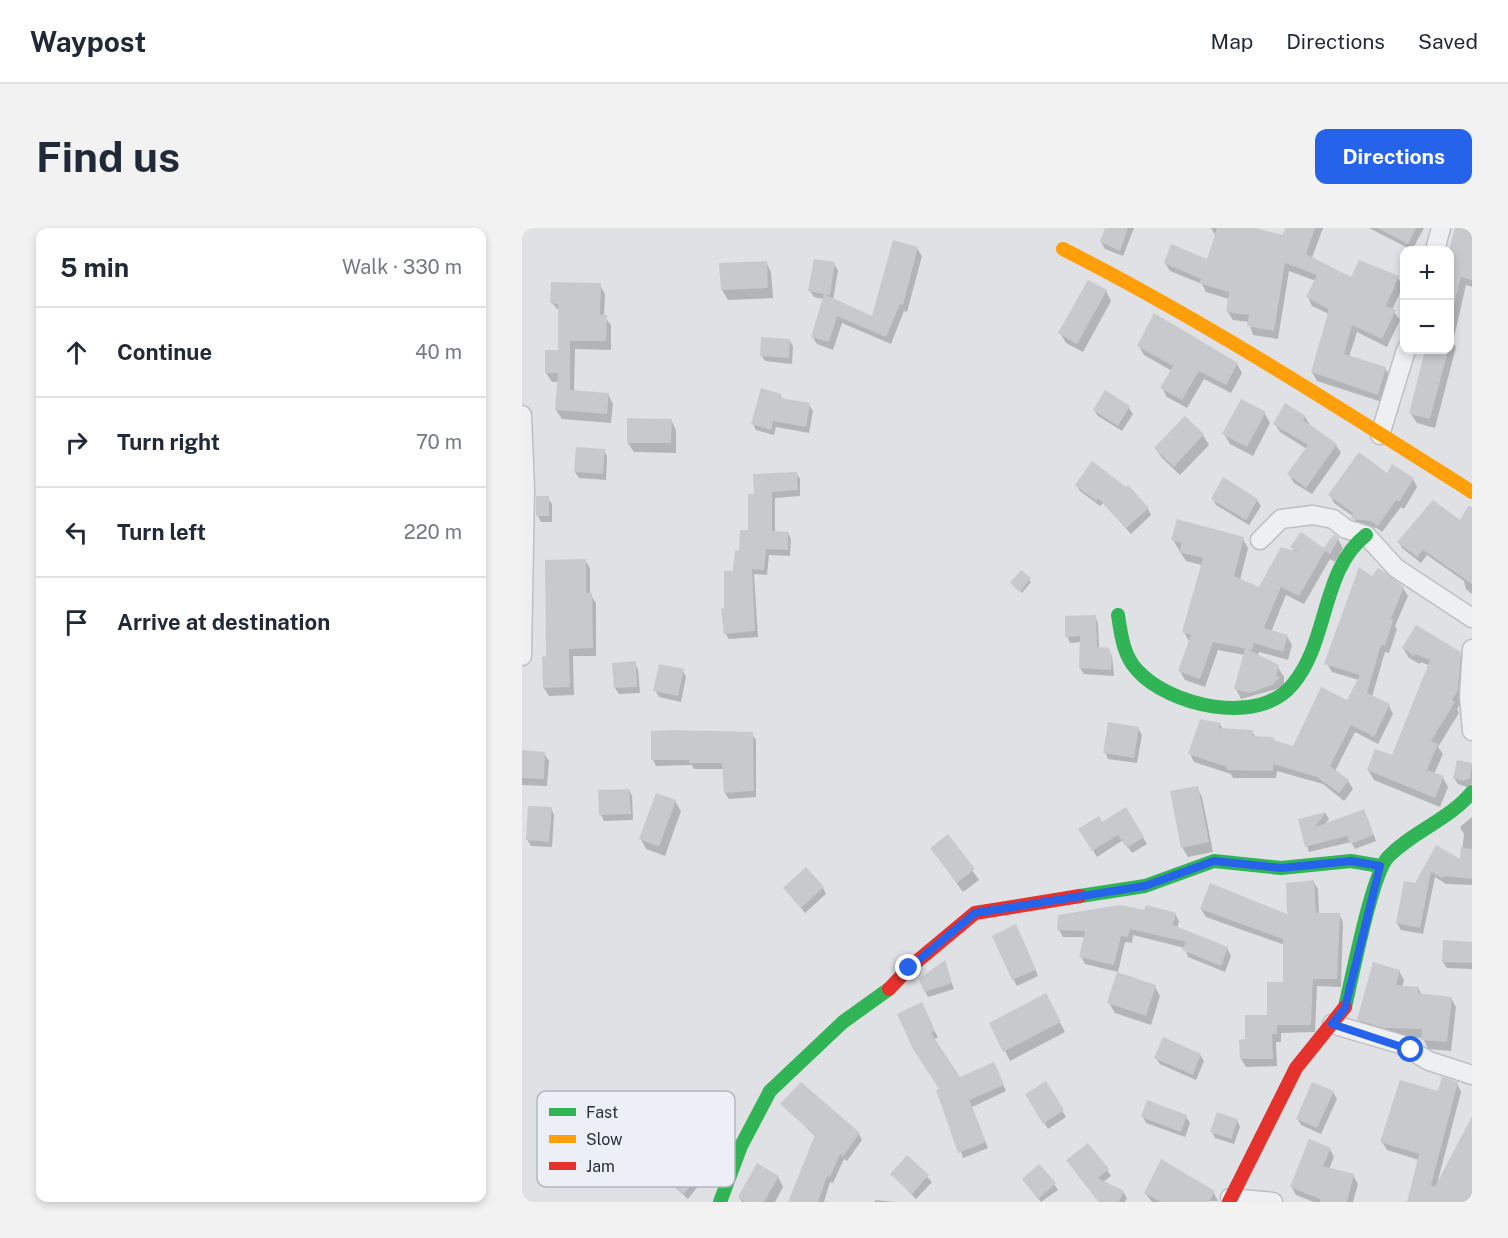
<!DOCTYPE html>
<meta charset="utf-8">
<style>
:root{--surface:#fff;--page:#f2f2f3;--text:#1f2937;--muted:#747a83;--line:#e0e1e3;--accent:#2563eb}
body{margin:0;font-family:"Public Sans",sans-serif;background:var(--page);color:var(--text)}
.controls{position:absolute;right:18px;top:18px;display:grid;overflow:hidden;border-radius:12px;box-shadow:0 3px 9px #0003}
.controls button{width:54px;height:54px;display:grid;place-items:center;padding:0;border:0;border-bottom:2px solid var(--line);background:var(--surface);color:var(--text);font:30px sans-serif}
.stop{position:absolute;width:18px;height:18px;margin:-14px;border:4px solid #2563eb;border-radius:50%;background:#fff}
.stop.end{background:#2563eb;border-color:#fff;box-shadow:0 2px 6px #0008}
.list{margin:0;padding:0;list-style:none}
h2{display:flex;justify-content:space-between;align-items:center;height:78px;margin:0;padding:0 24px;font-size:26px}
h2 small{font-size:20px;font-weight:400;color:var(--muted)}
.list li{display:grid;grid-template-columns:39px 1fr auto;gap:18px;align-items:center;box-sizing:border-box;height:90px;padding:0 24px;border-top:2px solid var(--line)}
.list b{display:block;font-size:22px;white-space:nowrap}
.list em{font-size:20px;font-style:normal;color:var(--muted)}
.icon{flex:none;width:33px;height:33px;fill:none;stroke:currentColor;stroke-width:2;stroke-linecap:round;stroke-linejoin:round}
.map{position:relative;flex:none;width:950px;height:974px;overflow:hidden;border-radius:12px}
header{display:flex;align-items:center;gap:36px;box-sizing:border-box;height:84px;padding:0 30px;background:var(--surface);border-bottom:2px solid var(--line)}
header strong{font-size:28px}
nav{display:flex;gap:33px;margin-inline-start:auto;font-size:21px}
.intro{display:flex;align-items:center;justify-content:space-between;box-sizing:border-box;height:144px;padding:0 36px}
h1{margin:0;font-size:42px}
.button{padding:15px 27px;border-radius:12px;background:var(--accent);color:#fff;font-size:21px;font-weight:700}
main{display:flex;gap:36px;padding:0 36px}
aside{flex:1;background:var(--surface);border-radius:12px;box-shadow:0 3px 9px #0003}
.map>svg:first-child{display:block}
</style>
<header>
<strong>Waypost</strong>
<nav><a>Map</a><a>Directions</a><a>Saved</a></nav>
</header>
<div class="intro"><h1>Find us</h1><a class="button">Directions</a></div>
<main>
<aside>
<h2>5 min<small>Walk · 330 m</small></h2>
<ul class="list">
<li><svg class="icon" aria-label="ahead" viewBox="0 0 24 24"><path d="M12 20V5M6 11l6-6 6 6"/></svg><div><b>Continue</b></div><em>40 m</em></li>
<li><svg class="icon" aria-label="right" viewBox="0 0 24 24"><path d="M7 20v-9h11M14 6l5 5-5 5"/></svg><div><b>Turn right</b></div><em>70 m</em></li>
<li><svg class="icon" aria-label="left" viewBox="0 0 24 24"><path d="M17 20v-9H6M10 6l-5 5 5 5"/></svg><div><b>Turn left</b></div><em>220 m</em></li>
<li><svg class="icon" aria-label="arrive" viewBox="0 0 24 24"><path d="M6 21V4h12l-3 4 3 4H6"/></svg><div><b>Arrive at destination</b></div></li>
</ul>
</aside>
<div class="map">
<svg width="950" height="974" viewBox="0 0 950 974">
<rect width="100%" height="100%" fill="#dfe1e4"/>
<path fill="#0003" d="M585,0h27l-11,28 -18,-7 -4,-7z
M689,0h37l36,8 3,-8h36l-11,30 40,21 46,-1 5,8 -11,24 8,10 -13,27 -30,-15 -8,25 36,11 5,8 -8,26 -65,-21 -5,-9 17,-58 -17,-8 -4,-9 8,-16 -27,-10 -11,68 -25,-4 -4,-13 -16,-2 -5,-8 1,-13 -23,-7 -4,-8 -32,-13 -5,-8 43,-2 8,-25z
M847,0h55l-12,22z
M943,0h7v59l-6,-2 -13,57 3,5 -21,81 -18,-5 -6,-9 16,-64h23v-95z
M395,20l5,8 -15,56 -3,-1 -13,33 -49,-21 -9,27 -16,-6 -5,-8 12,-37 -10,-2 -4,-6 24,-27 4,6 -5,30 40,18z
M244,34l5,10 2,26 -45,2 -6,-10z
M78,57l5,9 -1,22 7,9v25l-36,-1 -1,42 34,3 5,10 -2,19 -49,-4 -6,-9 3,-28h-7l-6,-9 13,-22 1,-39 -8,-9z
M584,63l5,10 -28,51 -17,-9 -6,-10z
M267,112l4,6 -1,18 -27,-3 -4,-6z
M617,118l98,18 5,9 -11,20 -27,-14 -17,29 -20,-11 -5,-9 10,-17 -28,-16z
M584,164l23,16 4,6 -11,17 -24,-15 -4,-6z
M258,167l3,5 26,5 4,6 -4,22 -33,-6 -2,8 -18,-5 -3,-6z
M743,186l5,9 -17,33 -23,-12 -6,-10z
M783,189l5,8 26,20 5,8 -29,41 -18,-11 -5,-9 18,-25 -27,-17 -5,-8z
M149,192l5,10v23l-42,-1 -6,-9z
M681,207l6,10 -29,30 -18,-17 -6,-9z
M82,222l3,6 -1,24 -27,-2 -4,-6z
M274,245l4,6v17l-25,2v35h13l3,6 -1,17 -21,-1 -2,20 -13,-1 4,63 -29,2 -4,-6 1,-23 8,-37 15,-41 7,-36z
M865,247l26,4 4,8 -13,22 -3,-2 -19,25 -5,-4 -20,-2 -3,-9 -20,-14 -4,-8z
M554,257l72,24 3,6 -20,19 -28,-31 -3,3 -20,-15z
M26,270l4,6v18h-11l-3,-6z
M691,271l44,1 4,6 -12,19 -33,-20z
M950,290v76l-6,-5 -2,-8 -37,-26 -6,8 -19,-15 -3,-6z
M721,311l5,9 -8,32 20,9 35,-36 -3,-6 33,4 13,-12 5,9 -8,14 -5,-3 -26,45 -18,-9 -15,37 16,4 5,9 -4,15 -29,-8 -2,4 21,11 6,10v10l-43,12 -5,-10 9,-34 -27,-5 -13,37 -20,-7 -5,-9 9,-30 -5,-9 18,-67 -16,-4 -13,-21z
M63,332l5,8v26l6,9v53h-23l1,39 -25,1 -5,-8 3,-30z
M499,344l10,10 -9,11 -11,-10z
M850,350l31,10 5,8 -13,30 2,3 -8,24 -4,-1 -13,45 17,9 4,8 -15,30 -23,-12 -20,39 13,10 5,8 -9,12 -21,-17 -46,-13 -1,7h-43l-2,-4 -37,-12 -4,-8 30,-30 3,6 29,1 4,7h17l2,4 19,5 54,-45 11,-22 -27,-8 -5,-8z
M573,389l3,6 1,26h9l4,7 2,20 -30,-2 -4,-6 1,-26 -11,1 -3,-7z
M881,420l56,6 6,9 -2,37 -6,9 2,4 -21,34 5,7 -9,20 9,4 5,9 -8,20 -66,-27 -6,-10 25,-13 37,-91 -9,-4 -1,2 -11,-6z
M113,435l3,6 2,24 -21,1 -4,-6z
M161,443l3,6 -5,25 -22,-5 -4,-7z
M616,500l4,7 -5,28 -29,-4 -3,-7z
M130,504l100,2 4,6v57l-27,2 -4,-6 -1,-24h-30l-2,-4 -36,1 -3,-6z
M0,524l22,1 5,8 -2,25 -25,-1z
M936,534l14,3v19l-5,3 -9,-3 -4,-6z
M675,559l5,10 11,55 -25,5 -6,-10z
M107,562l3,6 1,24 -29,1 -3,-6z
M153,573l6,10 -16,45 -19,-7 -5,-10z
M29,580l3,7 -2,32 -21,-1 -4,-7z
M603,581l22,35 -15,9 -9,-13 -26,17 -17,-28 22,-5z
M803,585l4,6 -5,6 43,-8 9,24 -21,8 -4,-7 -42,10 -10,-32z
M950,589v68l-26,-1 -11,-7 -12,57 -22,-4 -4,-7 40,-76 24,15 3,-28 -4,-7z
M426,608l31,44 -16,12 -31,-43z
M791,653l5,8 1,25h20l4,8 -2,65 -24,-1 -2,46 -34,1v9h-5l1,24 -31,1 -5,-8v-18h5l22,-24 17,-34v-38l-79,-28 -5,-8 88,7z
M263,660h38l3,6 -21,19z
M653,686l4,7 -2,7 50,20 4,8 -6,16 -37,-15 -3,-9 -52,-13 -1,8 -7,-1 -7,30 -33,-8 -4,-8 4,-19h-22l-4,-7z
M497,704l19,44 -21,10 -4,-7z
M950,715v26l-25,-1 -4,-6z
M422,734l10,27 -26,8 -3,-6z
M877,743l5,9 -2,7 16,1 4,7 29,3 5,9 -5,44 -23,-2 -5,-11 -33,-2 -26,-8 -5,-9z
M633,759l5,9 -9,29 -36,-12 -6,-10z
M529,777l14,27 -55,29 -5,-10z
M403,782l13,28 -5,1 26,40 38,-9 9,21 -34,16 16,41 -25,10 -22,-68z
M678,827l4,6 -8,19 -36,-16 -4,-6z
M523,855l21,34 -18,12 -21,-35z
M935,855l4,9 -24,92 35,-64v82h-64l11,-42 -32,-10 -5,-8 57,-49z
M811,864l4,7 -16,35 -20,-9 -4,-7z
M260,876l77,30 3,6 -15,21 -3,-2 -11,24 -3,-1 -6,20h-34l26,-65z
M621,889h43l4,6 -5,14 -39,-14z
M715,892l3,7 -6,17 -19,-6 -3,-7z
M199,905l3,6 -22,34 3,4 -17,22 -21,-19 24,-31 -3,-5z
M808,921l4,8 -5,12 24,6 5,9 -5,18h-39l-18,-7 -5,-9z
M386,929l24,25 -16,17 -24,-25z
M552,942h33l4,6 -8,6 20,10 4,6 -2,4h-26z
M256,949l5,10 -8,15h-33l-3,-5z
M502,952l30,4 4,6 -17,12z
M623,965h69l4,8 -66,1z
M353,972l21,2h-21z"/>
<path fill="#c7c9cc" d="M583,0h23l-8,23 -20,-9z
M695,0h38l28,7 2,-7h30l-9,26 45,23 8,-17 40,16 -13,30 10,4 -14,29 -30,-14 -8,29 42,13 -8,28 -67,-23 17,-59v-4l-22,-12 11,-22 -32,-12 -11,68 -27,-5 2,-11 -23,-3 3,-20 -30,-9 2,-4 -37,-16 7,-19 36,15z
M855,0h39l-8,16z
M933,0h17v52l-11,-3 -7,27h-5v-54z
M371,12l25,7 -15,58 -3,-1 -14,33 -49,-21 -8,26 -18,-5 13,-43 48,22z
M292,31l21,3 -5,33 -22,-4z
M245,33l1,27 -47,2 -2,-27z
M566,52l19,10 -30,54 -19,-11z
M29,54l50,1 -1,31 7,1 -1,26h-36v49l39,3 -2,21 -52,-4 3,-37h-13v-23h13v-46l-8,-1z
M632,85l84,50 -12,22 -27,-14 -17,29 -22,-12 13,-22 -36,-20z
M239,109l29,2 -1,19 -29,-2z
M903,122h23l-18,69 -21,-5z
M239,160l20,6 -1,4 30,5 -4,24 -33,-6 -2,9 -20,-6z
M583,162l25,16 -12,20 -25,-16z
M719,171l25,13 -19,35 -25,-13z
M763,175l21,13 -3,4 34,24 -31,44 -19,-14 21,-29 -35,-21z
M663,188l19,18 -30,33 -20,-19z
M105,190l45,1 -1,24h-44z
M54,219l29,2 -2,25 -29,-2z
M837,224l28,21 5,-9 22,14 -15,24 -3,-2 -18,26 -7,-5 -20,-2 2,-6 -25,-18z
M570,233l34,26 2,-2 21,23 -23,20 -28,-30 -2,3 -21,-16z
M275,244l1,18 -26,2v39l16,1v18l-22,-1 -2,21 -12,-1 3,62 -31,3 -3,-25 3,-1v-37h9l2,-21 4,1 1,-21h8v-36h6l-1,-20z
M701,249l35,22 -12,21 -35,-21z
M14,268h13v20h-13z
M911,272l27,20 8,-14 4,1v77l-49,-34 -6,7 -20,-15z
M655,291l67,18 -10,39 25,11 22,-40 17,5 -8,-5 11,-15 23,16 10,-14 5,4 -9,16 -5,-3 -26,45 -18,-9 -17,41 24,7 -5,17 -29,-9 -2,7 -39,-8 -13,37 -22,-8 13,-36 -9,-3 21,-74 -24,-6 3,-9 -11,-3z
M64,331v34h6l1,55 -24,1 1,38 -27,1 -1,-31 4,-1 -1,-96z
M837,339l13,9 6,-8 5,3 21,16 -13,32 2,1 -8,26 -4,-1 -14,48 23,11 -16,33 -23,-12 -21,41 19,14 -10,13 -22,-16 -44,-13v7l-46,-1v-3l-39,-13 12,-35 21,4 -2,5 34,2v6l20,1v3l20,6 28,-59 26,13 13,-25 -36,-11z
M499,342l10,8 -11,14 -10,-9z
M574,387l1,32 12,1 3,10 -1,12 -32,-2 1,-32 -15,1v-21z
M894,397l45,27 -3,38 -6,10 3,2 -24,39 7,3 -11,26 17,6 -9,22 -68,-28 8,-21 17,6 38,-95 -15,-6 -1,2 -12,-8z
M723,420l34,17 -3,11 4,1 -8,8 -22,8 -16,-4z
M114,433l1,26 -23,1 -2,-25z
M137,436l25,5 -6,27 -25,-5z
M586,494l31,5 -5,31 -31,-5z
M151,502l80,2 1,59 -30,2 -2,-30h-33v-3h-38v-29z
M0,522l23,2 -1,27 -22,-1z
M935,532l15,3 -2,15 -7,3 -10,-3z
M676,558l11,56 -28,6 -11,-57z
M107,561l2,25 -32,1 -1,-25z
M134,565l20,7 -17,47 -20,-8z
M6,578l24,1 -3,35 -23,-2z
M604,579l18,30 -17,11 -9,-13 -26,16 -14,-22 21,-13 3,6z
M842,581l10,26 -24,9 -3,-8 -42,11 -7,-28 28,-7 -11,15z
M426,606l27,35 -18,14 -27,-35z
M914,617l24,14 1,-12 11,2v30l-28,-3 -2,2 -11,-6 -11,56 -24,-5 8,-42 11,2z
M284,639l18,20 -23,21 -18,-20z
M792,652l2,33h24l-3,66h-24l-2,46h-34v9h-5l1,25h-33l-1,-19 6,-1v-24h22v-33h16v-43l-83,-30 10,-26 77,31 -1,-31z
M598,677l24,5 2,-5 30,8 -3,12 55,22 -7,19 -39,-16 4,-8 -56,-13 -2,8 -7,-1 -7,29 -35,-8 6,-26 -28,-1 1,-15z
M494,696l20,46 -24,10 -20,-44z
M921,712l29,2v21l-30,-1z
M423,732l7,23 -28,9 -5,-13z
M851,734l27,8 -4,15 23,2 -1,6 34,4 -5,45 -26,-2 1,-11 -38,-1 -27,-8z
M595,744l39,13 -10,31 -39,-13z
M524,765l15,29 -58,30 -14,-29z
M400,774l13,29 -4,2 29,44 34,-15 10,23 -35,15 17,42 -28,11 -22,-63 3,-1 -26,-40 -16,-35z
M641,809l38,17 -8,21 -39,-17z
M920,849l16,5 -27,103 4,2 37,-71v86h-65l12,-48 -39,-12 20,-62 38,11z
M524,853l18,29 -21,14 -18,-30z
M279,854l59,51 -17,23 -3,-2 -10,23 -3,-1 -9,26h-30l27,-67 -35,-31z
M790,854l22,9 -17,37 -21,-9z
M625,872l40,15 -6,17 -40,-15z
M695,884l21,7 -7,20 -21,-7z
M181,891l19,13 -23,35 3,2 -18,25 -19,-14 25,-33 -4,-3z
M787,911l22,9 -8,18 31,8 -7,28h-27v-3l-30,-12z
M566,915l21,26 -11,9 26,13 -5,11h-20l-33,-42z
M385,927l22,20 -17,19 -22,-20z
M639,931l54,32 -6,11h-48l-17,-9z
M235,935l22,13 -15,26h-19l-7,-5z
M517,936l17,19 -18,16 -16,-20z"/>
<g fill="none" stroke-linecap="round" stroke-linejoin="round">
<g stroke="#bdbfc2" stroke-width="21">
<path id="street" d="M913,22l6,-22
M0,187l3,74 -3,167
M858,207l26,-85
M738,312l21,-21 32,-4 20,4 13,10 20,6 30,33 76,50
M950,421l-3,47 3,35
M810,796l68,20 29,17 43,14
M708,970l43,4"/>
</g>
<use href="#street" stroke="#eeeff1" stroke-width="18"/>
<path stroke="#30b455" stroke-width="14" d="M596,387c3,19 5,40 19,55 32,36 122,57 156,14 36,-43 28,-114 73,-149
M558,668l65,-10 69,-25 67,7 70,-7 29,5
M823,779c7,-29 27,-133 43,-150 25,-26 61,-37 84,-65
M198,974l21,-56 29,-55 73,-69 46,-33"/>
<path stroke="#ff9f0a" stroke-width="14" d="M541,21c142,72 275,158 409,243"/>
<path stroke="#e5322d" stroke-width="14" d="M367,761l20,-21 66,-55 105,-17
M707,974l67,-134 49,-61"/>
</g>
<g fill="none" stroke-linecap="round" stroke-linejoin="round">
<path stroke="#2563eb" stroke-width="8" d="M387,740l66,-55 170,-27 69,-25 67,7 70,-7 29,5 -35,142 -13,16 79,26"/>
</g>
<rect x="15" y="863" width="198" height="96" rx="9" fill="#eceff5" stroke="#b1b5be" stroke-width="1.5"/>
<rect x="27" y="880" width="27" height="8" fill="#30b455"/>
<rect x="27" y="907" width="27" height="8" fill="#ff9f0a"/>
<rect x="27" y="934" width="27" height="8" fill="#e5322d"/>
<g font-size="16" fill="#262e3e">
<text x="64" y="890">Fast</text>
<text x="64" y="917">Slow</text>
<text x="64" y="944">Jam</text>
</g>
</svg>
<div class="controls">
<button>+</button>
<button>−</button>
</div>
<div class="stop" style="left:889px;top:822px"></div>
<div class="stop end" style="left:387px;top:740px"></div>
</div>
</main>
